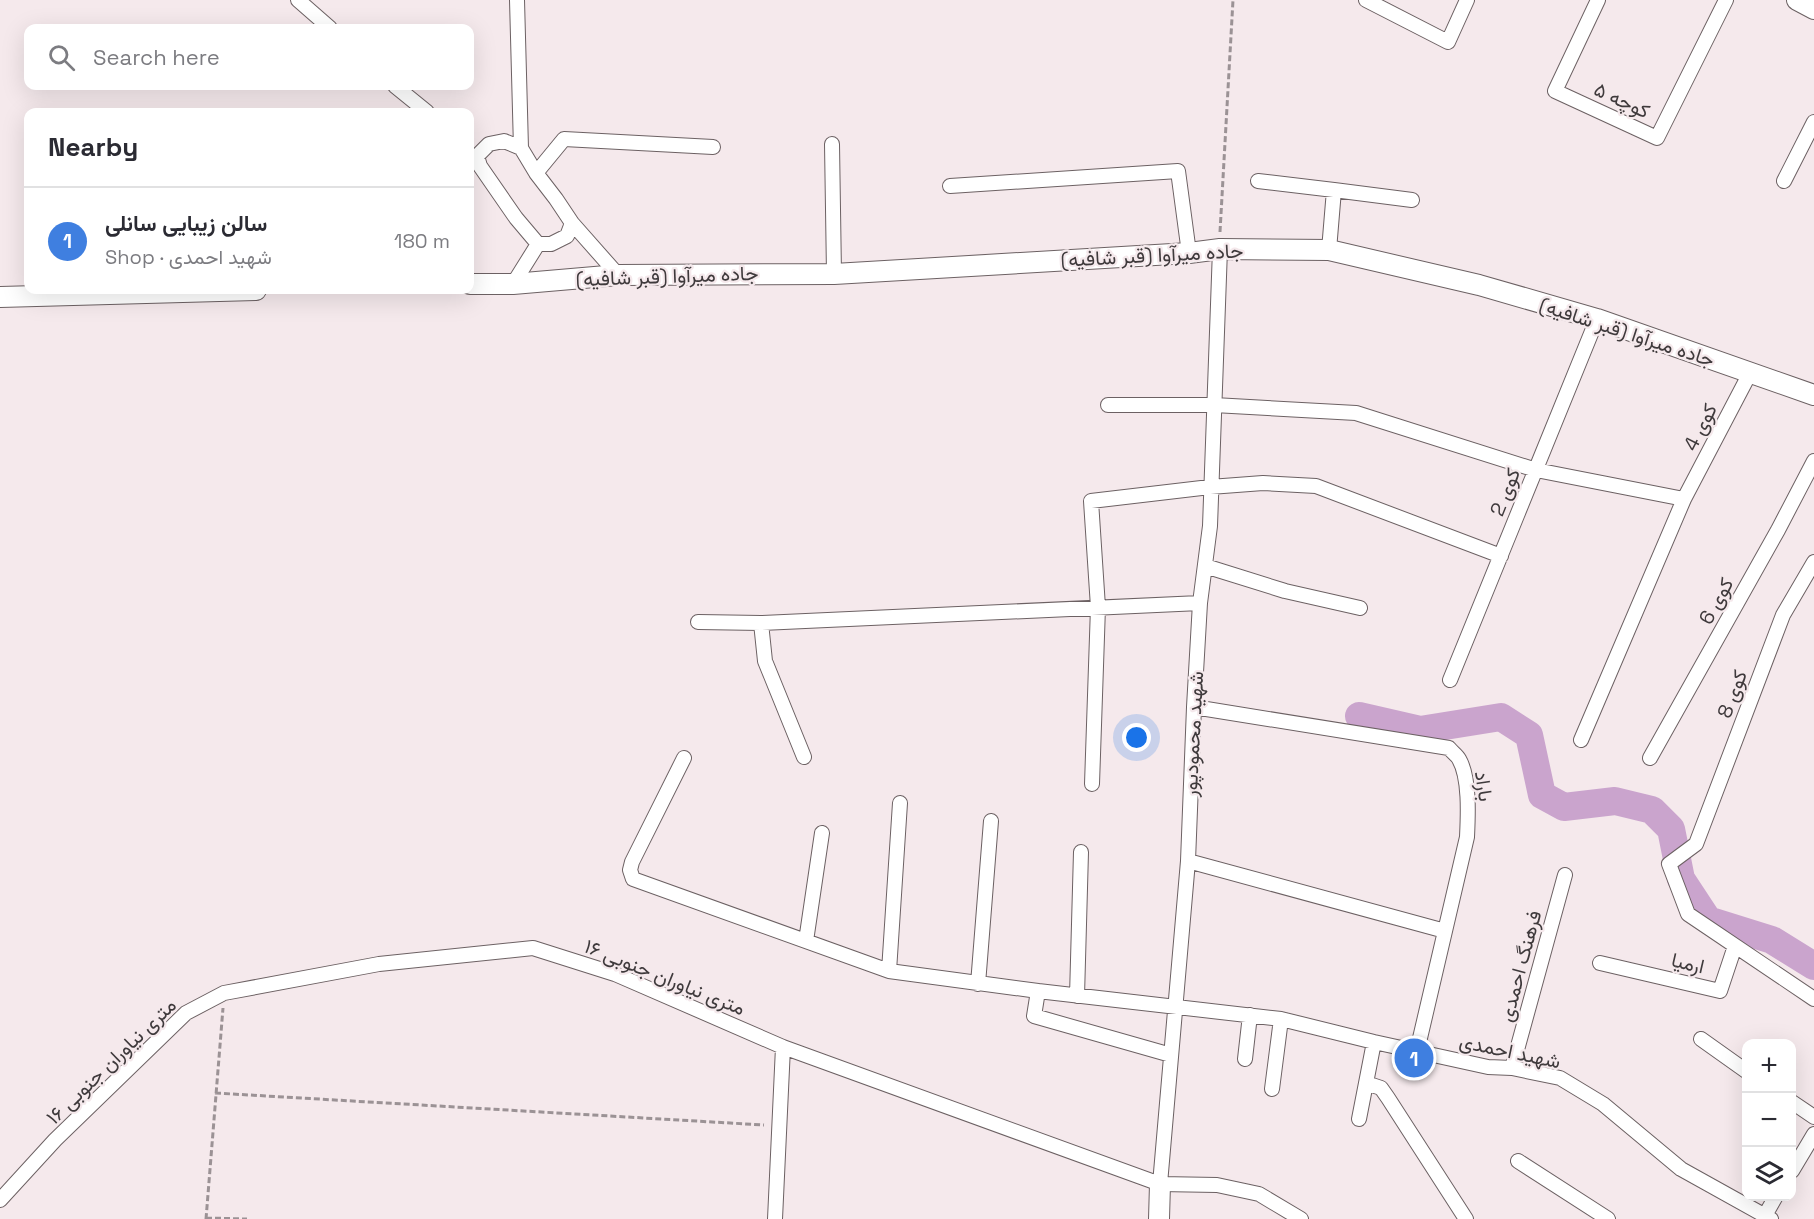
<!DOCTYPE html>
<meta charset="utf-8">
<style>
:root{--surface:#fff;--page:#f7f7f7;--text:#2b2b33;--muted:#7c7c81;--line:#e1e1e2;--accent:#0f766e}
body{margin:0;font-family:"Space Grotesk",Vazirmatn,sans-serif;background:var(--page);color:var(--text)}
.controls{position:absolute;right:18px;bottom:18px;display:grid;overflow:hidden;border-radius:12px;box-shadow:0 6px 24px #0002}
.controls button{width:54px;height:54px;display:grid;place-items:center;padding:0;border:0;border-bottom:2px solid var(--line);background:var(--surface);color:var(--text);font:30px sans-serif}
.you{position:absolute;left:1137px;top:738px;width:21px;height:21px;margin:-15px;border:4px solid #fff;border-radius:50%;background:#1a73e8;box-shadow:0 0 0 9px #1a73e833}
.badge{display:grid;place-items:center;width:39px;height:39px;border-radius:50%;background:var(--accent);color:#fff;font-size:20px;font-weight:700}
.pin{position:absolute;translate:-50% -50%;border:3px solid #fff;box-shadow:0 2px 6px #0006}
.list{margin:0;padding:0;list-style:none}
h2{display:flex;justify-content:space-between;align-items:center;height:78px;margin:0;padding:0 24px;font-size:26px}
h2 small{font-size:20px;font-weight:400;color:var(--muted)}
.list li{display:grid;grid-template-columns:39px 1fr auto;gap:18px;align-items:center;box-sizing:border-box;height:108px;padding:0 24px;border-top:2px solid var(--line)}
.list b{display:block;font-size:22px;white-space:nowrap}
.list p{margin:0;font-size:20px;white-space:nowrap;color:var(--muted)}
.list em{font-size:20px;font-style:normal;color:var(--muted)}
.icon{flex:none;width:33px;height:33px;fill:none;stroke:currentColor;stroke-width:2;stroke-linecap:round;stroke-linejoin:round}
.map{position:relative;flex:none;width:1814px;height:1219px;overflow:hidden}
.search{position:absolute;background:var(--surface);box-shadow:0 6px 24px #0002;left:24px;top:24px;width:450px;height:66px;display:flex;align-items:center;gap:15px;box-sizing:border-box;padding:0 21px;border-radius:12px;color:var(--muted);font-size:22px}
.panel{position:absolute;background:var(--surface);box-shadow:0 6px 24px #0002;left:24px;top:108px;width:450px;height:186px;border-radius:12px}
.map>svg:first-child{display:block}
</style>
<div class="map">
<svg width="1814" height="1219" viewBox="0 0 1814 1219">
<rect width="100%" height="100%" fill="#f5e9ec"/>
<g fill="none" stroke-linecap="round" stroke-linejoin="round">
<path stroke="#caa4cd" stroke-width="28" d="M1359,716l61,14 81,-13 28,18 13,60 22,12 51,-6 37,9 19,19 10,50 27,41 64,20 42,26"/>
<g stroke="#6c6163" stroke-width="16">
<path id="street" d="M298,0l32,28
M517,0l4,148
M1366,0l82,42 19,-42
M1598,0l-43,91 102,47 69,-138
M395,86l32,26
M504,141l17,7 15,25 20,26 16,24 -5,13 -16,8h-13l-22,-26 -36,-52 -3,-10 12,-12z
M832,144l2,130
M536,173l28,-34 149,8
M1258,181l76,9 -5,60
M1784,181l30,-59
M950,186l228,-15 11,82
M1334,190l78,10
M572,223l46,52
M513,284l25,-40
M1108,405h106l142,8 180,57 148,29
M1814,562l-31,53 -87,229 -27,20 19,50 126,85
M1205,566l80,25 75,17
M698,622l63,1 439,-20
M761,623l4,38 39,96
M1450,680l147,-361
M1194,707l255,41c3,4 8,7 10,11 11,19 9,57 8,78l-50,214
M1581,740l103,-241 66,-126
M684,758l-52,104 -2,8 3,9 256,92 149,20 243,28 93,23 114,25 24,1 48,10 43,26 78,65 90,50
M1650,758l128,-228 36,-69
M1092,784l6,-177 -7,-106 119,-14 53,-4 53,3 185,70
M1188,861l257,70
M806,941l16,-108
M1600,963l120,28 15,-45
M889,971l11,-168
M978,984l13,-163
M1038,991l-4,25 137,39
M1077,996l4,-144
M1701,1039l45,32
M1245,1059l5,-44
M1512,1068l53,-193
M1366,1083l15,5 7,10 78,121
M1272,1089l9,-70
M1792,1102l22,15
M1359,1119l15,-77
M1518,1161l90,58
M1792,1171l22,-37
M1160,1184l28,-323 6,-154 6,-104 10,-77 10,-277
M0,1200l55,-60 131,-127 38,-20 155,-29 154,-16 82,26 168,73 377,137 57,1 42,9 42,25
M775,1219l8,-172
M1763,1219l13,-23"/>
</g>
<g stroke="#6c6163" stroke-width="22">
<path id="secondary" d="M1797,0l17,9
M470,284h43l105,-9 216,-1 355,-21 31,-4 109,1 150,35 118,34 217,76
M0,297l256,-7
M1159,1219l1,-35"/>
</g>
<path stroke="#9b9295" stroke-width="3" stroke-dasharray="6 3" stroke-linecap="butt" d="M1220,232l13,-232
M215,1093l549,32
M206,1218l41,1
M206,1219l17,-211"/>
<use href="#street" stroke="#fff" stroke-width="14"/>
<use href="#secondary" stroke="#fff" stroke-width="20"/>
</g>
<g text-anchor="middle" stroke-width="4.5" stroke-linejoin="round" paint-order="stroke">
<g font-size="20" fill="#3f3a3c" stroke="#f5e9ec">
<text transform="translate(1622 100) rotate(25)" y="7">کوچه ۵</text>
<text transform="translate(1152 255) rotate(-3)" y="7">جاده میرآوا (قبر شافیه)</text>
<text transform="translate(667 276) rotate(-2)" y="7">جاده میرآوا (قبر شافیه)</text>
<text transform="translate(1627 332) rotate(18)" y="7">جاده میرآوا (قبر شافیه)</text>
<text transform="translate(1700 427) rotate(-63)" y="7">کوی 4</text>
<text transform="translate(1505 492) rotate(-68)" y="7">کوی 2</text>
<text transform="translate(1716 601) rotate(-61)" y="7">کوی 6</text>
<text transform="translate(1732 694) rotate(-69)" y="7">کوی 8</text>
<text transform="translate(1193 734) rotate(-87)" y="7">شهید محمودپور</text>
<text transform="translate(1484 786) rotate(81)" y="7">باراد</text>
<text transform="translate(1688 963) rotate(13)" y="7">ارمیا</text>
<text transform="translate(1520 966) rotate(-75)" y="7">فرهنگ احمدی</text>
<text transform="translate(665 977) rotate(22)" y="7">۱۶ متری نیاوران جنوبی</text>
<text transform="translate(1510 1051) rotate(12)" y="7">شهید احمدی</text>
<text transform="translate(111 1061) rotate(-44)" y="7">۱۶ متری نیاوران جنوبی</text>
</g>
</g>
</svg>
<div class="controls">
<button>+</button>
<button>−</button>
<button><svg class="icon" aria-label="layers" viewBox="0 0 24 24"><path d="M12 4l9 5-9 5-9-5zM3 14l9 5 9-5"/></svg></button>
</div>
<div class="you"></div>
<div class="pin badge" style="left:1414px;top:1058px;background:#3f7fe0">1</div>
<div class="search"><svg class="icon" aria-label="search" viewBox="0 0 24 24"><circle cx="10" cy="10" r="6"/><path d="M15 15l6 6"/></svg>Search here</div>
<section class="panel">
<h2>Nearby<small></small></h2>
<ul class="list">
<li><span class="badge" style="background:#3f7fe0">1</span><div><b>سالن زیبایی سانلی</b><p>Shop · شهید احمدی</p></div><em>180 m</em></li>
</ul>
</section>
</div>
